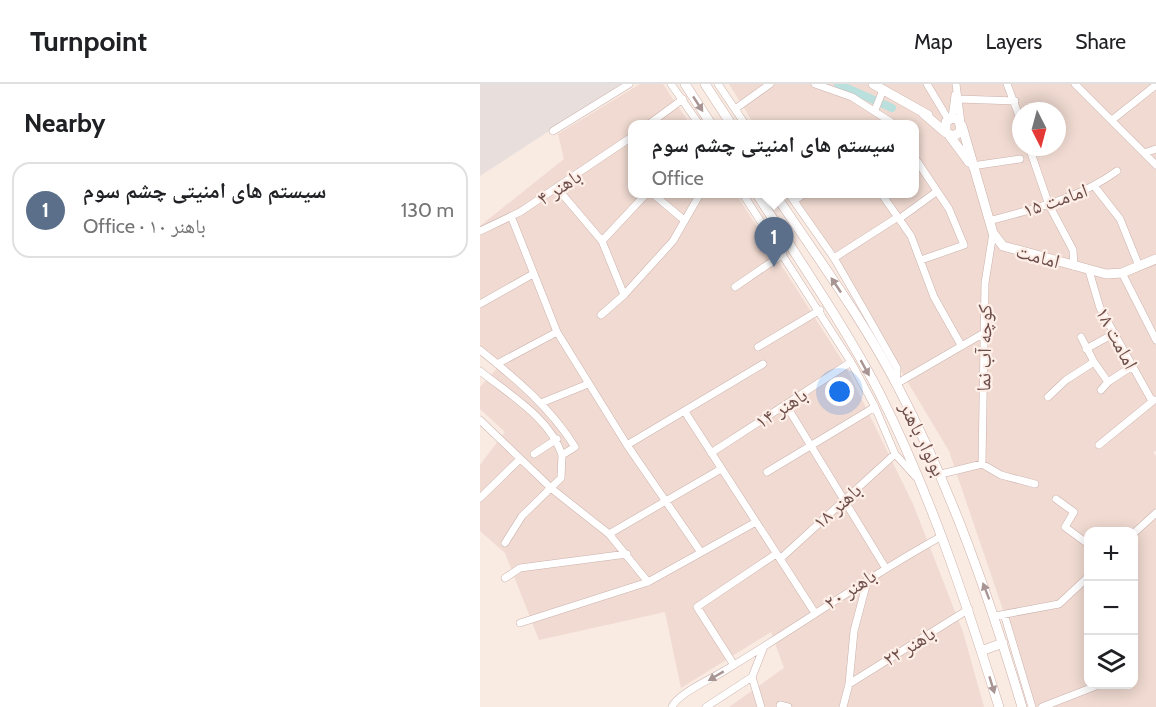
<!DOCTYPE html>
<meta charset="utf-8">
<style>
:root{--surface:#fff;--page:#f6f6f6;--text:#202124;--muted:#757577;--line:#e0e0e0;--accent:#d75258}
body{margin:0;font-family:Cabin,"Noto Naskh Arabic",sans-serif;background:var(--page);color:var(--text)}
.controls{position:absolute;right:18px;bottom:18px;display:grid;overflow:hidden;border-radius:12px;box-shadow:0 3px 15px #0003}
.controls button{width:54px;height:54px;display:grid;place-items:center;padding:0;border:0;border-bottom:2px solid var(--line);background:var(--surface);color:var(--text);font:30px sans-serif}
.compass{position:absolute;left:532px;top:18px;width:54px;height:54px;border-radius:50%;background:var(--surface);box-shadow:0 3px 15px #0003;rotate:174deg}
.you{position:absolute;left:360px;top:308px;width:21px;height:21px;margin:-15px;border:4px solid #fff;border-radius:50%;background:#1a73e8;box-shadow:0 0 0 9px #1a73e833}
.badge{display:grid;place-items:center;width:39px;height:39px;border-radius:50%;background:var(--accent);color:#fff;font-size:20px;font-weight:700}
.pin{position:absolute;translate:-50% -50px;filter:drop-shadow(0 2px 3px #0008)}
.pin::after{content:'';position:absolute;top:32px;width:21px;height:18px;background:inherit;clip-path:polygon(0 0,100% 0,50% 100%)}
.popup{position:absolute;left:148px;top:36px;width:291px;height:78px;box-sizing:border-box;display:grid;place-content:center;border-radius:12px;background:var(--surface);filter:drop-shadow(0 2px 4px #0005);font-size:20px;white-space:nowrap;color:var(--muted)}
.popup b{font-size:22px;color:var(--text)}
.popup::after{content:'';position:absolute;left:50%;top:100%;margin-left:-12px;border:12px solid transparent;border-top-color:var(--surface)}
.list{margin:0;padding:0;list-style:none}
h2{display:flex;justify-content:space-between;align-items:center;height:78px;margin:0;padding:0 24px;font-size:26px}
h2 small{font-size:20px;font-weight:400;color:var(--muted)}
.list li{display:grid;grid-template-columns:39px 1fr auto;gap:18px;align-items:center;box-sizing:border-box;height:96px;margin:0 12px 12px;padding:0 12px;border:2px solid var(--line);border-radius:18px}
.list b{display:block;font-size:22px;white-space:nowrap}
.list p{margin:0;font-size:20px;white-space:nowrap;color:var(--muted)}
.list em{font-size:20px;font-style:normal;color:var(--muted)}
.icon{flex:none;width:33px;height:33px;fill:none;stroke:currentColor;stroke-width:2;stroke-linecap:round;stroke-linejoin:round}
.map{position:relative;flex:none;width:676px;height:623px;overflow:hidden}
header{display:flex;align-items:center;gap:36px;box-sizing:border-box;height:84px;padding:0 30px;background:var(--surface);border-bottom:2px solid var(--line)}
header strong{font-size:28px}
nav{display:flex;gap:33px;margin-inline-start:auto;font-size:21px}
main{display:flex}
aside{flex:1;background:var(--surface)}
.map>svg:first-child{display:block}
</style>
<header>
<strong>Turnpoint</strong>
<nav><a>Map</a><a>Layers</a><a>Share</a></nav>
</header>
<main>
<aside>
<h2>Nearby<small></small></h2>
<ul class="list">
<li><span class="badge" style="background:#5c6f8a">1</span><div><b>سیستم های امنیتی چشم سوم</b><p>Office · باهنر ۱۰</p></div><em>130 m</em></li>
</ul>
</aside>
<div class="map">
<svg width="676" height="623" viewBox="0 0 676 623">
<rect width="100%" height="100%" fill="#f9eae2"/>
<path fill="#f0dad1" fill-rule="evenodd" d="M160,0h23l27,40h-57v70h103l109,171 68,139 50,128 21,75h-255l55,-39 -13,-36 -90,56 -16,-76 -126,28 -34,-87 -25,-22v-66l25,-33 -25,-23v-22l21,-23 -21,-16v-122l84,-67 -6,-25z
M249,0h427v367l-3,1 3,4v251h-120l-87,-256 -154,-257h120v-70h-161zM541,27h36v36h-36zM608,448h46v152h-46z"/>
<path fill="#e8dfdc" d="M0,0h141l-141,92z"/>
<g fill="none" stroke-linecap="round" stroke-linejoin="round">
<path stroke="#b9e0dc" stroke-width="8" d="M358,0l54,24"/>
<g stroke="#cbb2ad" stroke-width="8">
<path id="street" d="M191,0l28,40
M238,0l27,40
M335,0l37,13 42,27
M447,0l21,35
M476,0l5,39
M527,0l14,37
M595,0l81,81
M479,15l56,2
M255,25l35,-25
M395,26l8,-20
M472,34l3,-23
M632,36l44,-35
M169,40l34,-25
M73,47l76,-47
M549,63l20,58 24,45 1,16
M664,69l12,-4
M435,74l34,51 15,36 -43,15
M492,82l48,-7
M615,103l25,32 19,47
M77,104l45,53 22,54
M173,110l31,26
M263,110l108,168 24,45 20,47 21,23
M309,110l45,64 30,52 33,58 -1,16
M406,110l-3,2 28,40 23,61 27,48
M314,117l10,-7
M31,132l46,116 70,113 73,106
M419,135l37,-27
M509,137c45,-12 91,-23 128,-50
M0,147l40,-19 113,-76
M122,157l44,-47
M354,174l64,-41
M609,187l11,37 52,93
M642,189l34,67
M255,203l48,-33
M0,220l53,-30
M121,231l23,-20 49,-54 27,-47
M601,253l13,25 14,20
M278,263l62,-37
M606,265l29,-16
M0,266c35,28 71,58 95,97l-13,8 -1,23 -39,38 -17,27
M17,280l60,-32
M0,287c30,24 70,47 82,84
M416,300l88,-51
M621,306l7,-8 23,-15
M568,313l18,-17 28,-18
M61,319l47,-19
M306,321l99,162
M205,328l130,201
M0,336l72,69 57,45 39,48
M147,361l136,-81
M619,361l55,-45
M231,369l140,-91
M54,370l23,-15
M502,380l3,-181 8,-50
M287,388l108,-65
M461,390l41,-10 19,11 34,9
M0,414l40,-39
M576,415l18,13 -9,15 23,17
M654,449l22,-20
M129,450l112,-65
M300,475l115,-105
M25,494l15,-10 107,-14
M524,530l28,93
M515,532l64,-12 29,-27
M40,539l128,-41 108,-60
M254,581l-37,-58 79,-53
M272,593l9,30
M369,600l120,-75
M300,621l8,2
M192,623c5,-13 39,-28 52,-36 74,-44 143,-94 218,-135
M226,623l46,-30 11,-28
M363,623l6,-23 5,-53 14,-53
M562,623l54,-21"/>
</g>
<g stroke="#ceb1aa" stroke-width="10">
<path id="secondary" d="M205,0l26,40
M225,0l26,40
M393,0l55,31
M443,29l23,20 8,3 7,-5 -2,-11 -7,-2 -6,4v11
M482,42l31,107 10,13 103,28 16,-1 34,-14
M469,51l20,27
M277,110c41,65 86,129 122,198 51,101 86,207 120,315
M295,110c42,63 87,124 122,191 54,103 92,211 125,322
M501,567l22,-8"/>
</g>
<use href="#street" stroke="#fff" stroke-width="7"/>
<use href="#secondary" stroke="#fff" stroke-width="9"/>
</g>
<defs><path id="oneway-solid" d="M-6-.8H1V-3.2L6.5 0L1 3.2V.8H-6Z" transform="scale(1.5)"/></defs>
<g fill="#a89593">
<use href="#oneway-solid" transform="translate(218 20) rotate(57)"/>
<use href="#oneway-solid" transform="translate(356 201) rotate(-124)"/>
<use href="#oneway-solid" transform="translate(385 284) rotate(61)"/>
<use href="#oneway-solid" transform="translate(506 507) rotate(-111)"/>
<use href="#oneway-solid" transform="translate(236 592) rotate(149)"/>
<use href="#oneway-solid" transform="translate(512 601) rotate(73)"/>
</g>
<g text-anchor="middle" stroke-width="4.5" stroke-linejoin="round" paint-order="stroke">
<g font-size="20" fill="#6e4e4b" stroke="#fdefe7">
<text transform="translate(79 103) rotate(-33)" y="7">باهنر ۴</text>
<text transform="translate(575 116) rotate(-19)" y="7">امامت ۱۵</text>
<text transform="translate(558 172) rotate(15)" y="7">امامت</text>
<text transform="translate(637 254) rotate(62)" y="7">امامت ۱۸</text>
<text transform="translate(504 264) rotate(-89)" y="7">کوچه آب نما</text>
<text transform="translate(301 324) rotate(-33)" y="7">باهنر ۱۴</text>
<text transform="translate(443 355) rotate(64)" y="7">بولوار باهنر</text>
<text transform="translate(357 422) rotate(-42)" y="7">باهنر ۱۸</text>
<text transform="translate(370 505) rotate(-33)" y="7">باهنر ۲۰</text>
<text transform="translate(429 562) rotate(-32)" y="7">باهنر ۲۲</text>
</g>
</g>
</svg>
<div class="controls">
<button>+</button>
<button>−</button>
<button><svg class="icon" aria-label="layers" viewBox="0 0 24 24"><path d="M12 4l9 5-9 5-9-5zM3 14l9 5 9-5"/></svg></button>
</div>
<svg class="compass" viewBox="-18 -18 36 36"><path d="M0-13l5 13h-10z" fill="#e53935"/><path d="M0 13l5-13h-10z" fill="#757577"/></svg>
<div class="you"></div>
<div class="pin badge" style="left:294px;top:183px;background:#5c6f8a">1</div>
<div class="popup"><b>سیستم های امنیتی چشم سوم</b>Office</div>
</div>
</main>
